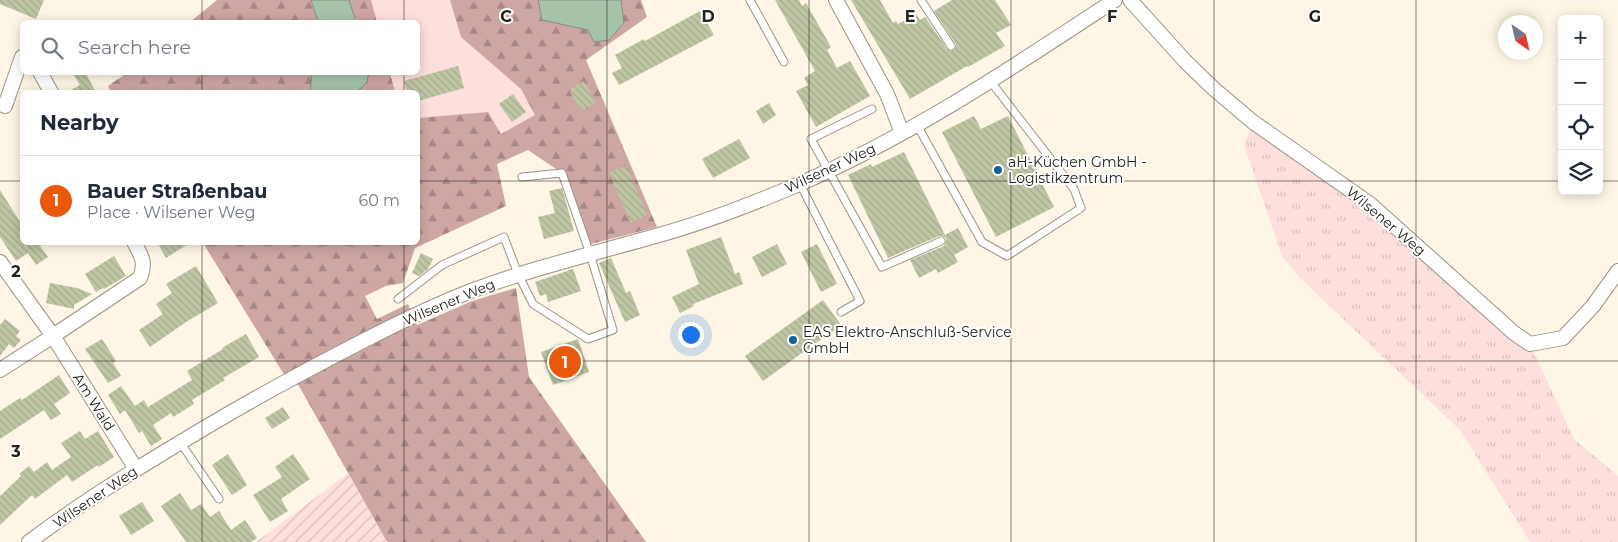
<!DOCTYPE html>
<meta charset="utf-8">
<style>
:root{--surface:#fff;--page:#f6f6f7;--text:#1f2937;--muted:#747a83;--line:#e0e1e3;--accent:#ea580c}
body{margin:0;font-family:Montserrat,sans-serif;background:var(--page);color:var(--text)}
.controls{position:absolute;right:15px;top:15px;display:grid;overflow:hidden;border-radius:8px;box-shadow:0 2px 12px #0003}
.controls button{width:45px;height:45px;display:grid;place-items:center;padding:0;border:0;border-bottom:1px solid var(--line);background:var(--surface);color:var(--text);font:25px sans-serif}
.compass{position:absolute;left:1498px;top:15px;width:45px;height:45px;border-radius:50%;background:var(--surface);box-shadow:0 2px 12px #0003;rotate:146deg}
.you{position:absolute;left:690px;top:334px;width:18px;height:18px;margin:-12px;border:4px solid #fff;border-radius:50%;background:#1a73e8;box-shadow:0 0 0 8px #1a73e833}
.badge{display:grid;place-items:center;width:32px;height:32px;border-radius:50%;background:var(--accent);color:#fff;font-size:16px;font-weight:700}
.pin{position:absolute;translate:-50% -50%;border:2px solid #fff;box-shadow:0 1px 5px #0006}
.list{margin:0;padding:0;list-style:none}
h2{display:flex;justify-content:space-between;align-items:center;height:65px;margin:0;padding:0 20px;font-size:21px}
h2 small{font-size:16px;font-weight:400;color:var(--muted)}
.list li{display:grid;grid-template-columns:32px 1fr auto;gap:15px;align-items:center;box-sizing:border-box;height:90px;padding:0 20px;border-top:1px solid var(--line)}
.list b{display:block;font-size:19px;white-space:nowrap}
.list p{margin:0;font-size:16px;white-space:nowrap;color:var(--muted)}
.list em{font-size:16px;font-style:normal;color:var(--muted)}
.icon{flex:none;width:28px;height:28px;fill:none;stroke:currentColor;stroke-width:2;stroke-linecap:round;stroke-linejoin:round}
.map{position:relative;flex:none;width:1618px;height:542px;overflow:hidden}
.search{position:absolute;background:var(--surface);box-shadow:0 2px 12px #0003;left:20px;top:20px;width:400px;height:55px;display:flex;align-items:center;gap:12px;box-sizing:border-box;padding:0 18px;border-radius:8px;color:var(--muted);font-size:19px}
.panel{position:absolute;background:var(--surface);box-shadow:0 2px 12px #0003;left:20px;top:90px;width:400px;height:155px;border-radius:8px}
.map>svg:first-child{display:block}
</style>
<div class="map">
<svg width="1618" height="542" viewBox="0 0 1618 542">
<defs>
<pattern id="grass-tufts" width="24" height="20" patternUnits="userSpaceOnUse" patternTransform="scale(1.25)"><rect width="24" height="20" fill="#fddfdd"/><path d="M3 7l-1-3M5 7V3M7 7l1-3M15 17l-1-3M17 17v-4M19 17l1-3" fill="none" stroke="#d9bfbd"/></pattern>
<pattern id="forest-firs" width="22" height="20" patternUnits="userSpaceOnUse" patternTransform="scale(1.25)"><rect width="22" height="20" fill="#cea6a4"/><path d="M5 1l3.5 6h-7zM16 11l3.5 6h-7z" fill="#a78785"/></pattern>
<pattern id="garden-furrows" width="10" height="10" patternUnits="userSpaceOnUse" patternTransform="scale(1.25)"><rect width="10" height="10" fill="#fddfdd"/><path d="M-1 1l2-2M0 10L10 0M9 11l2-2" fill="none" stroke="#d9bfbd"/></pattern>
<pattern id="building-back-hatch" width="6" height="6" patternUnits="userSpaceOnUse" patternTransform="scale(1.25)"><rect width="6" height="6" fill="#bfc6a4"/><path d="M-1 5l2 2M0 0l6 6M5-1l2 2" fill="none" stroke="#a4aa8d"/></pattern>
</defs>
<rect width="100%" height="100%" fill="#fdf5e5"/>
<path fill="url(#grass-tufts)" d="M1253,122l117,82 160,140 44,95 44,37v66h-88l-70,-112 -160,-152 -18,-22 -38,-111z"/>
<path fill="url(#forest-firs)" d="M217,0h424l6,17 -61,43 71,167 -70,18 -25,-72 -34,-23 -31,14 9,42 -91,42 -12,35 -17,3 -21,10 12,23 31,-15 9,21 55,-24 44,-13 13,89 117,165h-259l-88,-156 -14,-10 -82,-133 215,-1v-150h-307l-3,-6 20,-14h290v-50h-228z"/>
<path fill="url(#garden-furrows)" d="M348,473l39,69h-131l87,-65z"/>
<path fill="#fddfdd" d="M371,0h79l11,37 60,52 14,26 -34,19 -13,-22 -70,6v-26h-23l-5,-19 28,-1v-50h-41z"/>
<path fill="#a6c3aa" stroke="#7f927f" d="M311,0h38l7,22h-38z
M538,0h83l3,23 -15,17 -15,2 -6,-12 -46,-10z
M312,73v-1l57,1 -2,9 -10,10h-47z"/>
<path fill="url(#building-back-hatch)" d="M0,0h44l-8,19 -36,-15z
M775,0h24l3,6 4,-3 25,44 -4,3 10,18 13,-7 20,35 -54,31 -20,-36 12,-6 -4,-7 11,-7z
M851,0h29l13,23 3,-2 2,3 18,-10 4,6 5,-3 22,32 4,2 4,-2 1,-5 -22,-33 18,-11h43l16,25 -15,8 9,13 -37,21 -1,-1 -57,33z
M700,11l14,24 -95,50 -7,-12 10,-5 -7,-13 29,-16 1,2z
M458,66l6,22 -46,13v-9h-11l-3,-11z
M72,72h13l11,20h-29l13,-7z
M584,81l12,22 -15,8 -12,-21z
M513,94l13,18 -14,10 -13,-18z
M769,103l7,12 -13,9 -7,-13z
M974,116l7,13 27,-13 46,91 -58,30 -54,-105z
M739,139l11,19 -37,20 -11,-19z
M904,152l41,83 13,-7 10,19 -14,8 4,7 -20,11 -2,-4 -17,9 -9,-18 34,-14 2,-4v-4l-4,-2h-3l-51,22 -40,-83 23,-11 1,3z
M626,165l21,50 -16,8 -22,-50z
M562,188l12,43 -30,8 -6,-22 17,-4 -6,-22z
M0,190l22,35v17h23l-5,4 8,11 -12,8 -8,-12 -12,8 -16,-24z
M721,237l14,37 4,-2 4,12 -50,20 1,2 -14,7 -8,-16 27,-13 -13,-34z
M157,242h34l-25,16z
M777,244l10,20 -25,13 -10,-20z
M817,244l20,40 -16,8 -20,-40z
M421,253l12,6 -5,10 -9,7 -7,-3z
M114,256l12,20 -22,13 -1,-1 -7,4 -11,-18z
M611,258l15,35 4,-2 10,24 -15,7 -26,-59z
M196,266l22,37 -32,19 -36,25 -11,-17 24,-16 -7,-10 16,-11 -6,-9z
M573,269l8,22 -33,11 -2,-8 -6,2 -5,-14z
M50,283l27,5 15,6 -18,11v4l-28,-6z
M823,300l18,25 -78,56 -18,-25z
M5,319l15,12 -4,5 5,4 -7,8 -5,-4 -9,12v-31z
M246,334l13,23 -36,21 2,2 -33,20 2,4 -21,13 -2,-4 -18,12 9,14 -11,7 -9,-15 -3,2 -14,-23 -5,4 -12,-19 13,-9 14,20 9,-6 4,7 44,-27 -5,-9 36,-22 -1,-1z
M102,339l14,22 -3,2 8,13 -13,7 -23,-34z
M578,339l11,33 -36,13 -12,-33z
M59,375l11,18 -16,11 7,10 -10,6 -7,-10 -44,29v-28l20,-13 2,2z
M283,407l7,11 -18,11 -7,-11z
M80,431l5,8 13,-8 16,26 -15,10 -1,-2 -26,17 -5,-7 -32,24 -3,-4 -32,30v-29l21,-20 -2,-2 10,-8 5,6 13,-10 5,8 19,-13 -10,-14z
M228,454l19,31 -15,10 -20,-30z
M293,454l17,25 -29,20 7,12 -18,11 -17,-27 29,-18 -7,-10z
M180,493l11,17 10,-6 9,13 9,-6 12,19 14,-10 12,18 -6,4h-65l-25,-36z
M142,502l12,19 -23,14 -12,-19z"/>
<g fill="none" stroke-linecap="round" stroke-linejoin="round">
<g stroke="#9a9384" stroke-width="9">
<path id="service" d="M750,0l34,62
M921,0l30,46
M872,109l-61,30 71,128 59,-26
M917,125l65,117 25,14 74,-48 -7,-19 -83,-107
M800,184l60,117 -19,11
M398,299l44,-34 62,-28 14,37 15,30 55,35 25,-9 -23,-76 -28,-81 -40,4
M180,442l39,57"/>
</g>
<g stroke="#9a9384" stroke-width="16">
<path id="minor" d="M836,0l51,94 15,39
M1130,0l55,61 29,28 39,33 117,82 144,129 16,11 33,-6 30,-32 25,-35
M40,72l11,20
M5,106l17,-49
M0,262l53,74 87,-58c6,-16 2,-21 -6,-36
M0,370l53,-34 83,133
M29,542c64,-48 133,-89 201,-129 45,-26 90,-50 135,-73 35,-18 70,-35 106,-49 61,-23 125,-38 188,-56 47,-13 93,-31 138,-50 114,-49 216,-118 318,-185"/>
</g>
<use href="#service" stroke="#fff" stroke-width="7"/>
<use href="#minor" stroke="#fff" stroke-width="14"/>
</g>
<path fill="none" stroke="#24211c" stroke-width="1" stroke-opacity="0.55" d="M202,0v22M404,0v22M607,0v542M809,0v542M1011,0v542M1214,0v542M1416,0v542M202,72v20M404,72v20M0,181h22M418,181h1144M1599,181h19M202,242v300M404,242v300M0,361h1618"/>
<g fill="#146395" stroke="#fff" stroke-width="2">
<circle cx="998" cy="170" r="5"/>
<circle cx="793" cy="340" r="5"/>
</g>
<g text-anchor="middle" stroke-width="4" stroke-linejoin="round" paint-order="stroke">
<g font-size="14" fill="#24211c" stroke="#fff" text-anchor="start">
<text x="1008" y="167">aH-Küchen GmbH -<tspan x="1008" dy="16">Logistikzentrum</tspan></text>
<text x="803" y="337">EAS Elektro-Anschluß-Service<tspan x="803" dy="16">GmbH</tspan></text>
</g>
<g font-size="14" fill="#24211c" stroke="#fff">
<text transform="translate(830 168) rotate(-25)" y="5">Wilsener Weg</text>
<text transform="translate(1386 221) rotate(40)" y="5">Wilsener Weg</text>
<text transform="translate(449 302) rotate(-23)" y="5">Wilsener Weg</text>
<text transform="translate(94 402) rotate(58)" y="5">Am Wald</text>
<text transform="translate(95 497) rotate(-34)" y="5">Wilsener Weg</text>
</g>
</g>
<g font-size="16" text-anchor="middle" font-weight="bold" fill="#24211c" stroke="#fff" stroke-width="4" stroke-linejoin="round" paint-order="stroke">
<text x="506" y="22">C</text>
<text x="708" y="22">D</text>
<text x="910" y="22">E</text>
<text x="1112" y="22">F</text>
<text x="1315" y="22">G</text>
<text x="16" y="277">2</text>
<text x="16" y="457">3</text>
</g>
</svg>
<div class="controls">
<button>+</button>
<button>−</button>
<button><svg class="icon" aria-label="locate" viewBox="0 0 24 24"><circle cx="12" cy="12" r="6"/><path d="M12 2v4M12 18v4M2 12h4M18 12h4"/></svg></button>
<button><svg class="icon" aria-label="layers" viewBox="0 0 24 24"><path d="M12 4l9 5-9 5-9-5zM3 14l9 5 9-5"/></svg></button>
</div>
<svg class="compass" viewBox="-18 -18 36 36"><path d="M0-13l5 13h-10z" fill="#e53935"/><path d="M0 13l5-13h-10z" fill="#747a83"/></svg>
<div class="you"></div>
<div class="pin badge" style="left:565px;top:362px">1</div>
<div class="search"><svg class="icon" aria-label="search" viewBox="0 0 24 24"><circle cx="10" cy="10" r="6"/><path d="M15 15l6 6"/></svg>Search here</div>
<section class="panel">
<h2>Nearby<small></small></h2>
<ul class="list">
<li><span class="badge">1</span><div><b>Bauer Straßenbau</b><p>Place · Wilsener Weg</p></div><em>60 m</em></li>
</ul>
</section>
</div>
